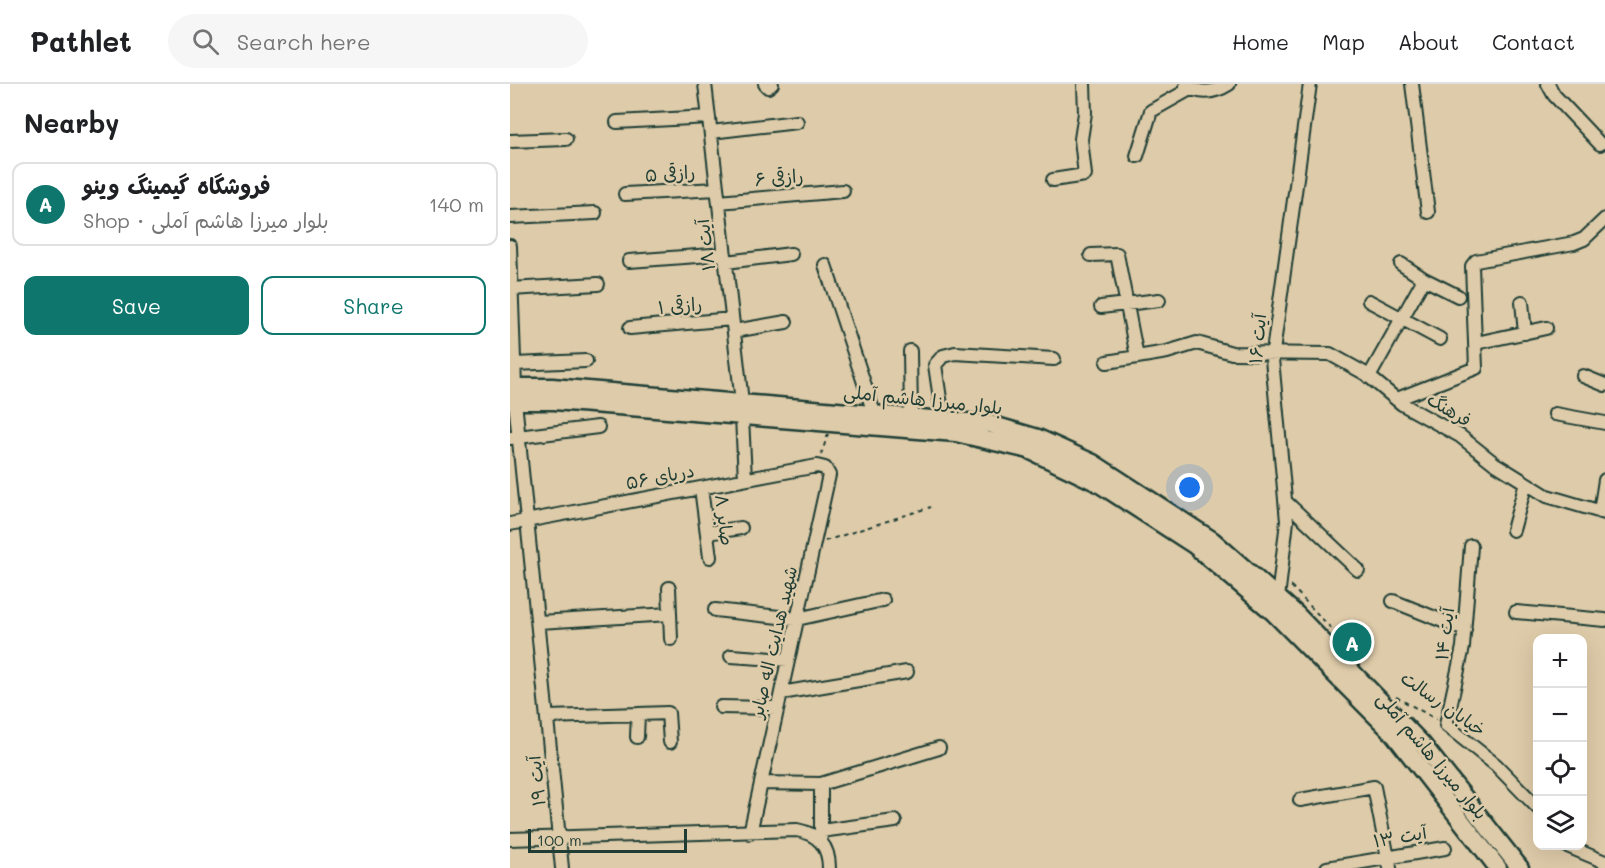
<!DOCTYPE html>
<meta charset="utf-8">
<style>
:root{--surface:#fff;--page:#f6f6f6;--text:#202124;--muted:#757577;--line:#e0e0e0;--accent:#0f766e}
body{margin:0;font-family:Mali,"Playpen Sans Arabic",sans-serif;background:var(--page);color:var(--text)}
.controls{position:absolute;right:18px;bottom:18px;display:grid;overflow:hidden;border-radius:12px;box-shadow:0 6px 24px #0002}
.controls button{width:54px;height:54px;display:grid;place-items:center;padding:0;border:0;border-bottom:2px solid var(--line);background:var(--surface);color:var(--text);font:30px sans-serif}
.scale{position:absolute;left:18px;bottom:15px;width:159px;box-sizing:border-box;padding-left:6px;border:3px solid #1f3d34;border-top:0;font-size:16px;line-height:21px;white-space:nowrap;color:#1f3d34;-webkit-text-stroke:4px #decba9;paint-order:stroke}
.you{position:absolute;left:680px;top:404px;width:21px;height:21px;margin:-15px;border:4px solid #fff;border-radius:50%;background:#1a73e8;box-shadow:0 0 0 9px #1a73e833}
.badge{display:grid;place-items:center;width:39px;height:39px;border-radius:50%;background:var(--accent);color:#fff;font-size:20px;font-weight:700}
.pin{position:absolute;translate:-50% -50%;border:3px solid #fff;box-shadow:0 2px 6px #0006}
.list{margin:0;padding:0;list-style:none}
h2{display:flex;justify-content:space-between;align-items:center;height:78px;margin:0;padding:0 24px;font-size:26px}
h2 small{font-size:20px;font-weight:400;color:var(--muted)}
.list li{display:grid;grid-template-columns:39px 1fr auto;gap:18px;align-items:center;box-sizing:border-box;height:84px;margin:0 12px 12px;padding:0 12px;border:2px solid var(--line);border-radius:12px}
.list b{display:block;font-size:22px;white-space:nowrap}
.list p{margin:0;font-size:20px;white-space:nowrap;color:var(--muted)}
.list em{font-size:20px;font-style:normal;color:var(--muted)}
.actions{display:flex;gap:12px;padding:18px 24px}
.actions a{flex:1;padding:14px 0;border:2px solid var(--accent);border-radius:12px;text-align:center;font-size:21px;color:var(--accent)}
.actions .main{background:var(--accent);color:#fff}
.icon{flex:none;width:33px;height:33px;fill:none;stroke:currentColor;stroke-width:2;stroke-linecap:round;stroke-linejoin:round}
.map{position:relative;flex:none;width:1095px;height:784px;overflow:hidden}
header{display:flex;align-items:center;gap:36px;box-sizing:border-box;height:84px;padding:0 30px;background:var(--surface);border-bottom:2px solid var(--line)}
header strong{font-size:28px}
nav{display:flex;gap:33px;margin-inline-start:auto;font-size:21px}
.search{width:420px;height:54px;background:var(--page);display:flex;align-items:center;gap:15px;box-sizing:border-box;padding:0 21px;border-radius:33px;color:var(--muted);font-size:22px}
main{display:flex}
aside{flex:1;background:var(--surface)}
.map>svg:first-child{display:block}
</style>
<header>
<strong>Pathlet</strong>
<div class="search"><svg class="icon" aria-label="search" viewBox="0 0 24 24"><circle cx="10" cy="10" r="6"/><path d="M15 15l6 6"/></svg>Search here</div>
<nav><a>Home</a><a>Map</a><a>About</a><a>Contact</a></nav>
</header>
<main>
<aside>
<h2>Nearby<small></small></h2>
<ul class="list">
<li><span class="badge">A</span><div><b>فروشگاه گیمینگ وینو</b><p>Shop · بلوار میرزا هاشم آملی</p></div><em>140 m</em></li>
</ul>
<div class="actions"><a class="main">Save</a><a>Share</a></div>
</aside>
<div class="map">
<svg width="1095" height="784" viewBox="0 0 1095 784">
<rect width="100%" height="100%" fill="#decba9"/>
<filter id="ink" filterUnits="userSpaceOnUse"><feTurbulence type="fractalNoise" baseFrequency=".0167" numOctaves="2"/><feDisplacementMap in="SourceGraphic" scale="12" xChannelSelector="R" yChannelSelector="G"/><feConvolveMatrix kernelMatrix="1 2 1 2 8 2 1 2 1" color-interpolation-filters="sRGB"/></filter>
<g filter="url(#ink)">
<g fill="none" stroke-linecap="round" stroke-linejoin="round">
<g stroke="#1f3d34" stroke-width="16">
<path id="street" d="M195,0l37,318
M255,0l3,3 4,-3
M902,0l16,128
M1038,0l6,11 46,49
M676,2c14,8 29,7 43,-2
M107,38l92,-5
M201,48l86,-10
M0,57l56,-2
M627,72l14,-45 39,-22
M543,96l32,-5 -4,-36 4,-26 -1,-29
M115,110l92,-5
M209,118l124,-11
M0,133l85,-4
M0,162l5,141
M581,171l26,-1 20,103
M119,177l96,-7
M216,178l65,-8
M315,181l49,148
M914,195l34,17
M0,205l88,-5
M859,217l71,38
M1012,218l3,31
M591,223l58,-7
M120,244l102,-9
M224,247l52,-9
M966,259l70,-15
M400,267l1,65
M597,278l60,-10 30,-9 35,10 98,1 36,20 36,30 58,32 34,27 53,33 58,17
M4,280l72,-3
M1073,292l22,9
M859,293l55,-98 -23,-15
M887,315l79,-31 -4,-102 4,-5 98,-18 10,-4 21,-20
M5,317l47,467
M1045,330l50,9
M232,333l3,62
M433,335l-8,-54 8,-9 12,-3 99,6
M0,354l88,-11
M191,404l9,69
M775,417l73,69
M1090,428l5,-32
M0,440l307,-58 8,2 4,7 -79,358
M1003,446l13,-47
M197,449l34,-5
M961,462l-8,101 -17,78 50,40 42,43
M159,504l2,51
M768,514l9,-77 -15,-162 38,-275
M883,517l72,29
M205,526l82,9 86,-19
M1006,528l89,8
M29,538l131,-8
M221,572l57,4
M271,609l126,-21
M211,623l56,1
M39,633l119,-4 2,29
M127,653l1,-23
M251,699l60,1 118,-36
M790,716l74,-13 16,81
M311,747l74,-10
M311,753v-53
M0,755l287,-9c21,4 32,16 32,38
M1057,762l38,16
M817,784l118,-20"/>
</g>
<g stroke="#1f3d34" stroke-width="21">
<path id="secondary" d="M0,303h42l438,37 48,14 55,25 119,77 84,74 126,130 98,124
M0,317h44l402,32 73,17 69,33 96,62 80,68 119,120 105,135"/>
</g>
<path stroke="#1f3d34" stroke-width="2" stroke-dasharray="4.5 4.5" stroke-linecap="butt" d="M311,371l7,-21
M315,457l106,-34
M781,502l72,76
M886,613l40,22"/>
<use href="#street" stroke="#decba9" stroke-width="12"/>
<use href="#secondary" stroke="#decba9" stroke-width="16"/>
</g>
</g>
<g text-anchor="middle" stroke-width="5" stroke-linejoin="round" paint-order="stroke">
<g font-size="18" fill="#1f3d34" stroke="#decba9">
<text transform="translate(160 90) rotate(-4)" y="6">رازقی ۵</text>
<text transform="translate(269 94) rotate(-5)" y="6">رازقی ۶</text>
<text transform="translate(196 161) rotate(-97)" y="6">آیت ۱۸</text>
<text transform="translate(170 222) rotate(-5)" y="6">رازقی ۱</text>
<text transform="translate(748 255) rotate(-85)" y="6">آیت ۱۶</text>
<text transform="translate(413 316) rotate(6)" y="6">بلوار میرزا هاشم آملی</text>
<text transform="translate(939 326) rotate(31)" y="6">فرهنگ</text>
<text transform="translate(150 393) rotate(-11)" y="6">دریای ۵۶</text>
<text transform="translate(214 436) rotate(83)" y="6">صابر ۸</text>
<text transform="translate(935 550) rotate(-83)" y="6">آيت ۱۴</text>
<text transform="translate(264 558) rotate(-77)" y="6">شهید هدایت اله صابر</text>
<text transform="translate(933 620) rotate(35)" y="6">خیابان رسالت</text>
<text transform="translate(922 672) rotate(50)" y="6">بلوار میرزا هاشم آملی</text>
<text transform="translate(27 697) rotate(-96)" y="6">آیت ۱۹</text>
<text transform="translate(890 753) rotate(-10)" y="6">آیت ۱۳</text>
</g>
</g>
</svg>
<div class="controls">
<button>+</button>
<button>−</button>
<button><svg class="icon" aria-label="locate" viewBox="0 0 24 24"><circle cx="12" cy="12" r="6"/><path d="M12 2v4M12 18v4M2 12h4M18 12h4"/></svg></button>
<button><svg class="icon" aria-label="layers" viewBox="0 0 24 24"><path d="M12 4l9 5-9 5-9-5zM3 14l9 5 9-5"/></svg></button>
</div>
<div class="scale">100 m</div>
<div class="you"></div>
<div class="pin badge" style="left:842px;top:558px">A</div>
</div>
</main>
